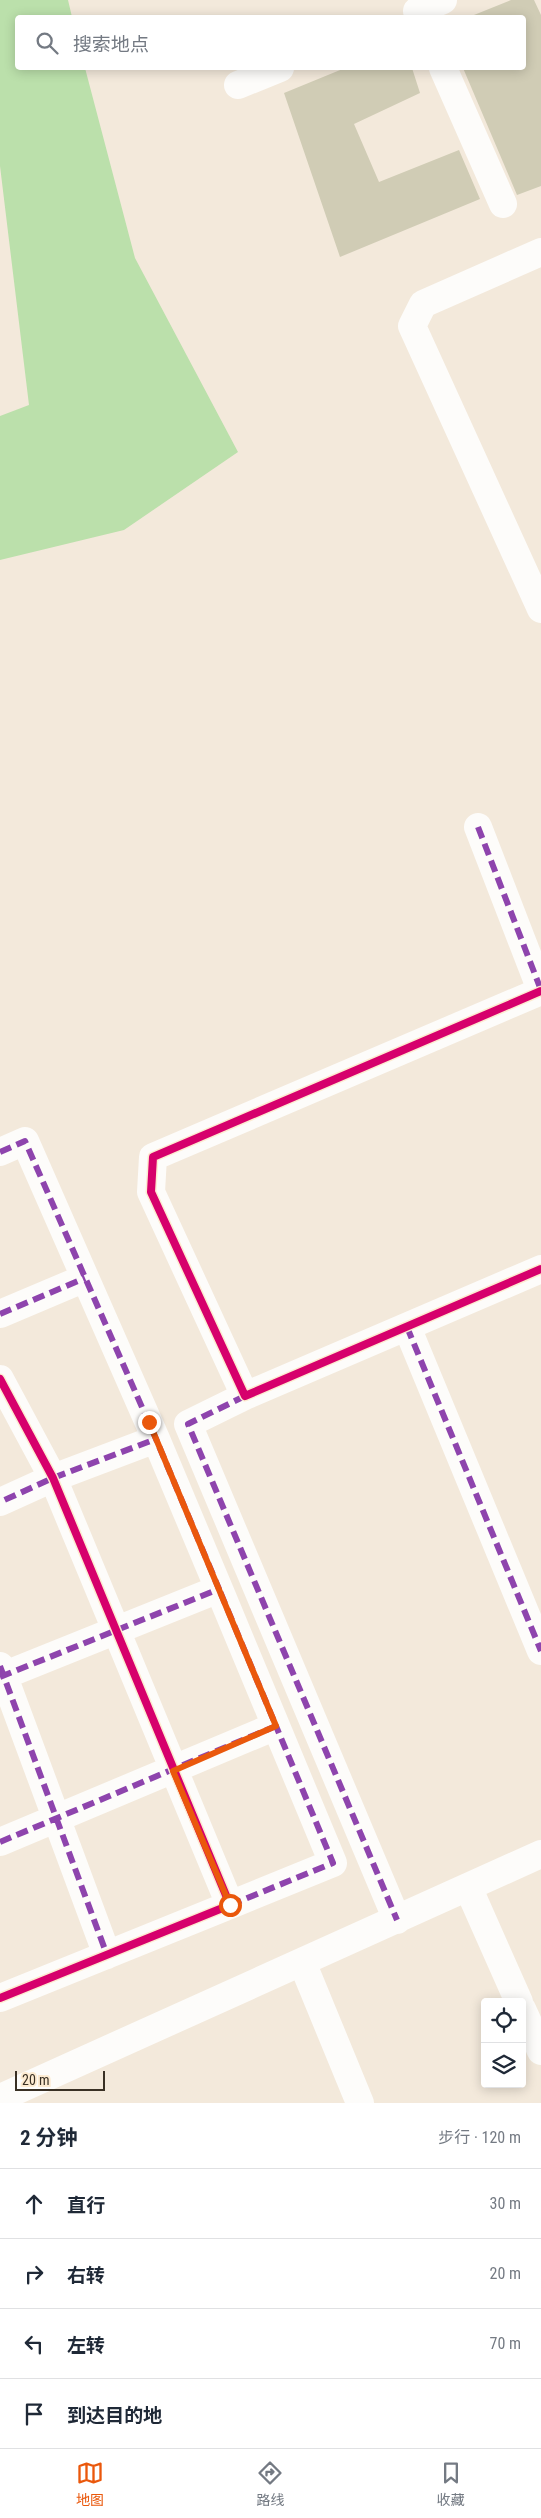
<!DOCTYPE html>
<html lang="zh">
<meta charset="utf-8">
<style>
:root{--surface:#fff;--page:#f6f6f7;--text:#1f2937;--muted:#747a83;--line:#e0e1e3;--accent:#ea580c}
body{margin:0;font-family:"Roboto Condensed","Noto Sans SC",sans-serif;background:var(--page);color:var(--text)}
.controls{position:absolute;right:15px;bottom:15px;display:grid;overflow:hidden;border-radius:5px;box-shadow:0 2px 12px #0003}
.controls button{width:45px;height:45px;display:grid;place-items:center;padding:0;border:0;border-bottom:1px solid var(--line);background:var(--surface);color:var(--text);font:25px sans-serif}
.scale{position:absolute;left:15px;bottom:12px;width:90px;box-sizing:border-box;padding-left:5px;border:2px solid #393024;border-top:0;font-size:14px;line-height:18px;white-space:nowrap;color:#393024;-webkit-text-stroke:4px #fdebd1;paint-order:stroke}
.stop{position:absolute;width:15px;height:15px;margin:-11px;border:4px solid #ea580c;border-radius:50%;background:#fff}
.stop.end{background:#ea580c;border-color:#fff;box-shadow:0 1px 5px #0008}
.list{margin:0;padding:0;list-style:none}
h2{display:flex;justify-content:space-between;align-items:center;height:65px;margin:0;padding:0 20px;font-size:21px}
h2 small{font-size:16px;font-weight:400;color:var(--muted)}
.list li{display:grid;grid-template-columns:32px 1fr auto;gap:15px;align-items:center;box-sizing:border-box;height:70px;padding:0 20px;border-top:1px solid var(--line)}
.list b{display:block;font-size:19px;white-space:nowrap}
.list em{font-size:16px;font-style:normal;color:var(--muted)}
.icon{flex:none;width:28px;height:28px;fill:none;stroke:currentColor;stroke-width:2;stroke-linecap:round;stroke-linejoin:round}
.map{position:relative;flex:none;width:541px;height:2103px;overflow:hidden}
.search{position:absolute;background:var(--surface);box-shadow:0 2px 12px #0003;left:15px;right:15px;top:15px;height:55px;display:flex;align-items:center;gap:12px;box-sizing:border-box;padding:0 18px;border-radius:5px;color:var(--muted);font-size:19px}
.sheet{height:345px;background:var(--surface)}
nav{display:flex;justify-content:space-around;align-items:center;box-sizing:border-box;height:70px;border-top:1px solid var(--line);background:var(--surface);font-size:14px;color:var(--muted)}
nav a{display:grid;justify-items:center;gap:2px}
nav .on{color:var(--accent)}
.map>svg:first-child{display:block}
</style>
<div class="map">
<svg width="541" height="2103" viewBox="0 0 541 2103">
<rect width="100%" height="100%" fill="#f3e9db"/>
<path fill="#bbe0ab" d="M0,0h68l4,17 -54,1v50h67l50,190 103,194 -114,78 -124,30v-144l29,-11 -29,-239z"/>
<path fill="#d0ccb5" d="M511,0h23l7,15v171l-24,9 -54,-127h61v-50l-55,-1z
M345,68h67l8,25 -66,31 25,58 80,-32 21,49 -140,58 -56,-164z"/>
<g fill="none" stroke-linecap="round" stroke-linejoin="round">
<path stroke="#fdfcfa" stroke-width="28" d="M420,18l-3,-7 26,-11
M443,68l60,136
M238,85l42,-17
M541,252l-118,52 -11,22 129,283
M478,827l63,163
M541,991l-388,166 -2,35 94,204 296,-127
M0,1152l25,-11 131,298 -103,39 -53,24
M0,1314l85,-36
M407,1327l134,324
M0,1379l53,99 177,427 -230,93
M245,1396l-57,28 209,496
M0,1666l107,289
M0,1677l219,-88 -63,-150
M0,1842l276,-116 -57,-137
M468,1887l51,115
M230,1905l103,-42 -57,-137
M302,1962l58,141
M522,2009l19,42
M0,2098l541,-244"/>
<path stroke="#8e44ad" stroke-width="6" stroke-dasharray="12 6" stroke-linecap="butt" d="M478,827l63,163
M0,1152l25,-11 131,298 -103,39 -53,24
M0,1314l85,-36
M407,1327l134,324
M245,1396l-57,28 209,496
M0,1666l107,289
M0,1677l219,-88 -63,-150
M0,1842l276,-116 -57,-137
M230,1905l103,-42 -57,-137"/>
<g stroke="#fdebd1" stroke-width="11">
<path id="cycleway" d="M541,991l-388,166 -2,35 94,204 296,-127
M0,1379l53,99 177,427 -230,93"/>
</g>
<use href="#cycleway" stroke="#d6006c" stroke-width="8"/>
</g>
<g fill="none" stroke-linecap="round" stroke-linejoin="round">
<path stroke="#ea580c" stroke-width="6" d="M149,1422l127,304 -103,45 57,134"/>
</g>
</svg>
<div class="controls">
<button><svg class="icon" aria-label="locate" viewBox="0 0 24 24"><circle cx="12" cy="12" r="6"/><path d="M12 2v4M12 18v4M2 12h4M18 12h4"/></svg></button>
<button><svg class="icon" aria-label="layers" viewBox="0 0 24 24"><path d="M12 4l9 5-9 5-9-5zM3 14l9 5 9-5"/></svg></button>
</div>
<div class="scale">20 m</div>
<div class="stop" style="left:230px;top:1905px"></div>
<div class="stop end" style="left:149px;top:1422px"></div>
<div class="search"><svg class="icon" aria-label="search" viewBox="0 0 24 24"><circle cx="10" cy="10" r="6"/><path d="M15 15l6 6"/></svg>搜索地点</div>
</div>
<section class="sheet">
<h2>2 分钟<small>步行 · 120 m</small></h2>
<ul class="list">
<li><svg class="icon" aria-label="ahead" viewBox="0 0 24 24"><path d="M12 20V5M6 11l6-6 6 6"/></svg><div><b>直行</b></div><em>30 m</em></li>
<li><svg class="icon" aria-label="right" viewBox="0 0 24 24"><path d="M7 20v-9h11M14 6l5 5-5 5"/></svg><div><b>右转</b></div><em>20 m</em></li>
<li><svg class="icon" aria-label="left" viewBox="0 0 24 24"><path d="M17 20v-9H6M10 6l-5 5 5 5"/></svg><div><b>左转</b></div><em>70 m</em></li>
<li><svg class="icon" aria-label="arrive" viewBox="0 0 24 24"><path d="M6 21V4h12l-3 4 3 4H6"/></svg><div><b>到达目的地</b></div></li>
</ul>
</section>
<nav>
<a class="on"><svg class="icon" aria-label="map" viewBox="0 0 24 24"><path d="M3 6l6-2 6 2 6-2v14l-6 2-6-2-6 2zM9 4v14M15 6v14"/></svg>地图</a>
<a><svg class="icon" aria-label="directions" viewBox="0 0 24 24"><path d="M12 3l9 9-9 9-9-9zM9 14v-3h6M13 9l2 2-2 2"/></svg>路线</a>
<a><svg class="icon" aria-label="saved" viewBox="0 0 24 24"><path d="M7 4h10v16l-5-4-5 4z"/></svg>收藏</a>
</nav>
